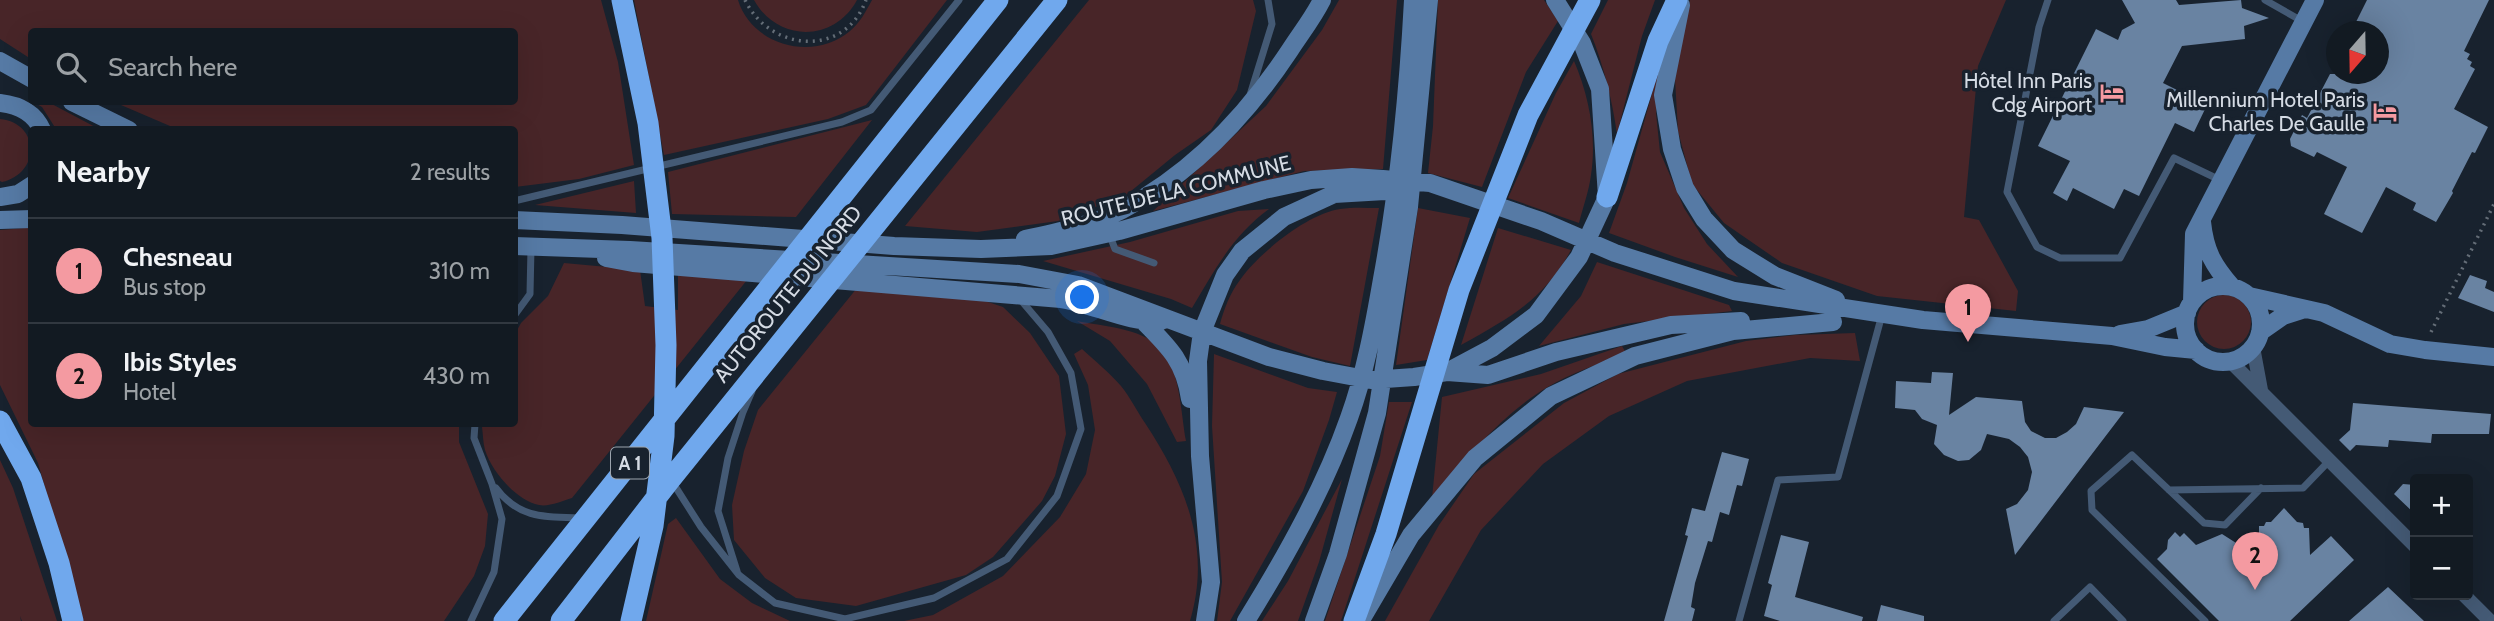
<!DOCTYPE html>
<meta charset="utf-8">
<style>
:root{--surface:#121a22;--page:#1b232a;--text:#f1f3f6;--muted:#9ca1a5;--line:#313840;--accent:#f49aa1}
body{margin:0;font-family:Cabin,sans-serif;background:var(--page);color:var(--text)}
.controls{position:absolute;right:21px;bottom:21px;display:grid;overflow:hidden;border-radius:7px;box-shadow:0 7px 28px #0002}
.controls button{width:63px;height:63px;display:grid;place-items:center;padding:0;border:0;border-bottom:2px solid var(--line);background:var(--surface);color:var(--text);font:35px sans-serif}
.compass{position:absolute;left:2326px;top:21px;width:63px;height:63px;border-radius:50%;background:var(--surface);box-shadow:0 7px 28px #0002;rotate:200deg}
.you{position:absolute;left:1083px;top:298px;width:24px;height:24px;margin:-18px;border:5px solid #fff;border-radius:50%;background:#1a73e8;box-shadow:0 0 0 10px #1a73e833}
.badge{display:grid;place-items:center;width:46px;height:46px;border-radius:50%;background:var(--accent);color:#111;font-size:23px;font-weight:700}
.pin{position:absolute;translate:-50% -58px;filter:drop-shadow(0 2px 4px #0008)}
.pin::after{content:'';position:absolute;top:37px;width:24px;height:21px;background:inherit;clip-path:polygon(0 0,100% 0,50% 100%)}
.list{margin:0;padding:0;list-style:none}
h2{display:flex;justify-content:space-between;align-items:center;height:91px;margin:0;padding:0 28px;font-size:30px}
h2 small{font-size:23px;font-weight:400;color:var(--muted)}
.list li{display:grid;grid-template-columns:46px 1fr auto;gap:21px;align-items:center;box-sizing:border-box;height:105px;padding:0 28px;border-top:2px solid var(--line)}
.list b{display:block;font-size:26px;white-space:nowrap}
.list p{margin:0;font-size:23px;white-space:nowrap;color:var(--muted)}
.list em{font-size:23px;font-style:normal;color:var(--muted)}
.icon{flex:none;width:38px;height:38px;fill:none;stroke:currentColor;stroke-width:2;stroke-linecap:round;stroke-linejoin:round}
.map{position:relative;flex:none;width:2494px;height:621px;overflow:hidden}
.search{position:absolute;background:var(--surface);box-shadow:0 7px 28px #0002;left:28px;top:28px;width:490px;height:77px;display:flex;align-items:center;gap:18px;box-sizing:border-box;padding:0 24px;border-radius:7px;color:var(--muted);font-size:26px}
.panel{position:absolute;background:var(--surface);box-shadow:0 7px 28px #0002;left:28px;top:126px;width:490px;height:301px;border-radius:7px}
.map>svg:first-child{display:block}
</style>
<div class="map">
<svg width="2494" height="621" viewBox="0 0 2494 621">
<rect width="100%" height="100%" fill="#18222e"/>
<path fill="#482528" d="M0,0h601l17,62 16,103 -55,14 -64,8 -1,-57 -337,-1 -63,-27h400v-70h-482l-1,27 -31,-20z
M634,0h104c14,46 76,62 112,31 10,-8 16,-20 22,-31h75l-81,105 -38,14 -164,36z
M754,0h103c-23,43 -80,42 -103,0z
M1089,0h164l3,11 -19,79 -26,40 -36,25 -50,41 -67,25 -81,11 -72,-6z
M1339,0h58l-14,169 -79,2 -151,40 113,-105 56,-76z
M1438,0h106l14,21 -32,51 -44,115 -54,-14 5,-47z
M1608,0h47l-13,36 -25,98c-5,-35 -13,-67 -26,-100z
M1690,0h316l-28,66 -14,151 15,3 39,71 -2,20 -139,-15 -95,-33 -58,-40 -32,-39 -14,-53 -3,-52z
M1574,61c15,35 23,75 17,114 -2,16 -8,32 -12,48l-71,-25 48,-105z
M1660,65l-4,48 4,39 24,56 23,36 31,33 -63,-20 -66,-24 18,-50z
M33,102h15l51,27h-43l-14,-22z
M0,119c40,4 41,54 2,63l-2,-1z
M872,120l-76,97 -124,-3 -4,-42z
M634,181l2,32 -101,-8z
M1379,208l-29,158 -38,-9 -92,-33c4,-15 10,-31 20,-44 19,-27 67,-66 100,-71 13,-2 26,-1 39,-1z
M1418,208l52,10 -43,142 -31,5z
M1269,209c-37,27 -54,61 -77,99l-21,-9 -128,-38 87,-19 108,-31z
M25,228h6l1,196h427v18l29,72 -3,32 -11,30 -30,45h-361l-45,-158 -38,-78v-155z
M1498,228l73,22c-27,50 -62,68 -110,95z
M1597,262l132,43 3,6 -108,13 -85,22 42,-50z
M564,263l76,7 5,36 33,4v-35l69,5 -175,218c-10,3 -23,9 -33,7 -23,-5 -47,-33 -54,-55 -2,-7 -2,-16 -3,-23l1,-3h31l1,-90 6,-11 27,-27z
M857,288l116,9 30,10 27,26 29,43 7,58 -11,42 -13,25 -49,56 -27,18 -110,31 -60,-8 -31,-20 -31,-38 -2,-35 12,-54 14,-41z
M2197 322a27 27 0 1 1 54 0a27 27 0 1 1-54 0Z
M1077,321c25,5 63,7 83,26 20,20 21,67 26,94l-9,1 -30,-58 -37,-43z
M1855,333l5,28 -50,-3 -123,23 -78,35 -66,48 -62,66 -52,91h-44l54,-96 35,-51 90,-71 54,-29 128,-33 49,-6z
M1622,346l4,7c-26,11 -56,20 -80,35 -45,27 -80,71 -114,110l10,-101 99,-23z
M1082,349c13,12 28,24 39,37 9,11 16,25 24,37 40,61 67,124 45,198h-286l29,-6 70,-39 57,-59 26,-43 9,-44 -7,-45 -14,-31z
M1214,354l94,34 29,4 -8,28 -26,71 -73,130h-13l5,-39 -10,-156z
M1389,402h23l-71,219h-16l55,-165z
M0,460l13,28 44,133h-35l-2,-5 1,5h-21z
M1342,479l-23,83 -21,59h-36l26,-40z
M676,518l44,61 32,24 38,18h-144l22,-97z"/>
<path fill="#6983a2" d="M2122,0h54l3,5 62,-5 1,8 27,10 -25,8 1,13 -63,7 -19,37 44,22 -13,27 -19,-9 -36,73 -15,-7 -10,20 -41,-21 -6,13 -14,-8 17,-32 -32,-15 58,-117 22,11 4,-10 13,-7z
M2367,0h122l-25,51 6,3 -3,5 5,3 -2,4 5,3 -21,40 34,18 -13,26 -3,-1 -20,39 1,2 -17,29 -23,-12 3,-7 -30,-16 -24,46 -38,-19 23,-47 -30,-15 -3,5 -23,-11 -1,-7 12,-24 5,3 23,-44h48v-42h-27z
M2470,275l17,6 -2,7 9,4v20l-36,-14z
M1932,372l21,1 -4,42 27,-18 46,4 3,21 6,9 14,7h11l11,-6 9,-8 8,-17 40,5 -109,143 -9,-46 11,-5 11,-14 4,-18 -4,-15 -8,-10 -11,-8 -22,-5 -6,16 -12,10 -11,1 -14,-6 -10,-11 3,-19 -15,-6 -7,-9 -20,-2 1,-27 35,2z
M2353,403l138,11 -2,20h-57l-1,9 -42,-3 -1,7 -32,-2 -6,6 -11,-11 11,-10z
M1722,452l27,7 -7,27 -5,-1 -8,30 -9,-3 -8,30 -4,-1 -13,42 -4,24 4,2 -3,12h-28l24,-85 -3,-1 7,-27 13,3z
M2403,484l12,1v29l-21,-20z
M2284,508l13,14 6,1 1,5h5l1,27 21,-19 23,24 -64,61h-71l-62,-62 10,-10 1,-9 7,-8 5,5 4,-4 12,12 26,-11 22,14 15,-15v-7h5l2,-4h5z
M1781,535l28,7 -14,55 68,20 -1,4h-82l-16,-5 8,-31 -4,-2z
M2388,587l36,34h-75z
M1881,605l43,11v5h-47z"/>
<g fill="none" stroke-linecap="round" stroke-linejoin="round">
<path stroke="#646d77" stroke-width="3.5" stroke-dasharray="2 5" stroke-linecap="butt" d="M745,0c25,52 100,58 121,0
M2431,332l63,-128"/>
<path stroke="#445a75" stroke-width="7" d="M2048,0l-9,27 -32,165 30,55 23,11h60l54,-100 46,22
M2265,0l37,21
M1250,95l22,-71 -4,-24
M514,201l328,-79 29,-12 88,-110
M1110,236l5,13 39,14
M514,316l16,-22 1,-46
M673,483l28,44 38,48 36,28 70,16 89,-21 73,-39 50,-63 24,-67 -10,-56 -23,-41 -29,-34
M496,488c23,31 49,29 86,30
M2169,490l134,-2 27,-28
M737,571l-19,-60 10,-53 15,-46 9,-21
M471,621l23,-49 8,-53 -10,-35 -18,-46 1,-14
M1739,621l39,-141 60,-3 42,-155
M2054,621l36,-34 33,34
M2205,621l-113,-111 -1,-19 41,-36 72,68 21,2 36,-37"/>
<path stroke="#445a75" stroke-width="14" d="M2253,347l8,43
M2230,361l185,185
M2464,595l26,26"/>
<path stroke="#567aa5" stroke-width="18" d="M1681,5l-18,90 9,54 13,39 19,31 29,31 42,26 61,24
M0,61l32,18
M72,102l57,28
M0,103c18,2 34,9 42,27
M0,197l18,-3 14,-9
M0,220l32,-1
M514,220l108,5 272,21 87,3 70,-3 68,-15 145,-41 47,-10 41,-3 31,2 47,4 111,38 74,32 119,38 189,29 189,16 53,11 31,3
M2202,222c3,29 11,43 30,65
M1025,239c32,-7 68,-14 97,-29 71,-37 125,-95 168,-160 11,-17 23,-32 32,-50
M514,246l116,4 389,24 59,11 191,72 54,14 48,9 43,-3 33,-5 45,-24 44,-33 43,-58 28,-60 -7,-108 -18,-46 -27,-43
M606,258l27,5 428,36c32,5 70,25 100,22
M2185 324a38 38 0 1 1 76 0a38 38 0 1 1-76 0Z
M2249,296l75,17 66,31 35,6 69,7
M2192,302l2,-68 121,-234
M1145,323c25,25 40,40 45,76
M2260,332l23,-16 19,-6
M2120,334l28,-5 39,-16
M1447,372l41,3 68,-23 115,-27 70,-4
M1361,620l50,-85 64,-77 76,-62 84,-40 98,-25 100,-9
M1205,621l6,-39 -11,-126 -2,-95 4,-29 23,-57 17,-24 42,-34 50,-23 51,-3 15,1
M1246,621c39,-63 78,-132 103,-203 16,-44 25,-93 33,-139 17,-92 26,-185 31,-279
M1314,621l24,-67 39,-141 32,-206 20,-207"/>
<path stroke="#70a8ed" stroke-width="21" d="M622,0l26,123 14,115 4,107 -2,91 -11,90 -22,95
M1607,197l51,-156 19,-41
M0,421l31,57 28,85 14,58
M504,621l494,-621
M561,621l109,-141 387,-480
M1354,621l32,-87 73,-244 69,-175 62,-115"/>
</g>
<defs>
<g id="hotel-bare" transform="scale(1.89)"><path d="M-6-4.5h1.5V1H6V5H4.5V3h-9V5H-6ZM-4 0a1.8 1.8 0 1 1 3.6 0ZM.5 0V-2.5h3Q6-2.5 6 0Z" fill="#f49aa1" stroke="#18222e" stroke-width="2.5" paint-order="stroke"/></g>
</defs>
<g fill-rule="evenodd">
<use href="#hotel-bare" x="2112" y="93"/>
<use href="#hotel-bare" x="2385" y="112"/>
</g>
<g text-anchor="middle" stroke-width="7" stroke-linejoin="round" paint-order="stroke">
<rect fill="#18222e" stroke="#9ca4ad" stroke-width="2" x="611" y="447.5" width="38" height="31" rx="5"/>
<g font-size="19" font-weight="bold" fill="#d5dbe4">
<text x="630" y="470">A 1</text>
</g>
<g font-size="21" fill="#d5dbe4" stroke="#18222e" text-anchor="end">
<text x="2092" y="88">Hôtel Inn Paris<tspan x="2092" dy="24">Cdg Airport</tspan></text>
<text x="2365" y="107">Millennium Hotel Paris<tspan x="2365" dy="24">Charles De Gaulle</tspan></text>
</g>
<g font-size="21" fill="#d5dbe4" stroke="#18222e">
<text transform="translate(1176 191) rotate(-14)" y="7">ROUTE DE LA COMMUNE</text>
<text transform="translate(788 294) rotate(-51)" y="7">AUTOROUTE DU NORD</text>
</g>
</g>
</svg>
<div class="controls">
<button>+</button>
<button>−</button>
</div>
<svg class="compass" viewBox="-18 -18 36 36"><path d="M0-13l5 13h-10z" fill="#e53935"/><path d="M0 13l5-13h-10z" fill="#9ca1a5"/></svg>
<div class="you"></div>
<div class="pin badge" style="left:1968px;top:342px">1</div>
<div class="pin badge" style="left:2255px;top:590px">2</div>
<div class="search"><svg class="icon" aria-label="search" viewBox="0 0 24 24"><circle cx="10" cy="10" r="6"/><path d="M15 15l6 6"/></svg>Search here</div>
<section class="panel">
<h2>Nearby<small>2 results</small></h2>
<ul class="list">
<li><span class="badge">1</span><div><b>Chesneau</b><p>Bus stop</p></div><em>310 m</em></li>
<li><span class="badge">2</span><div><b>Ibis Styles</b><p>Hotel</p></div><em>430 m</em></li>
</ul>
</section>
</div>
